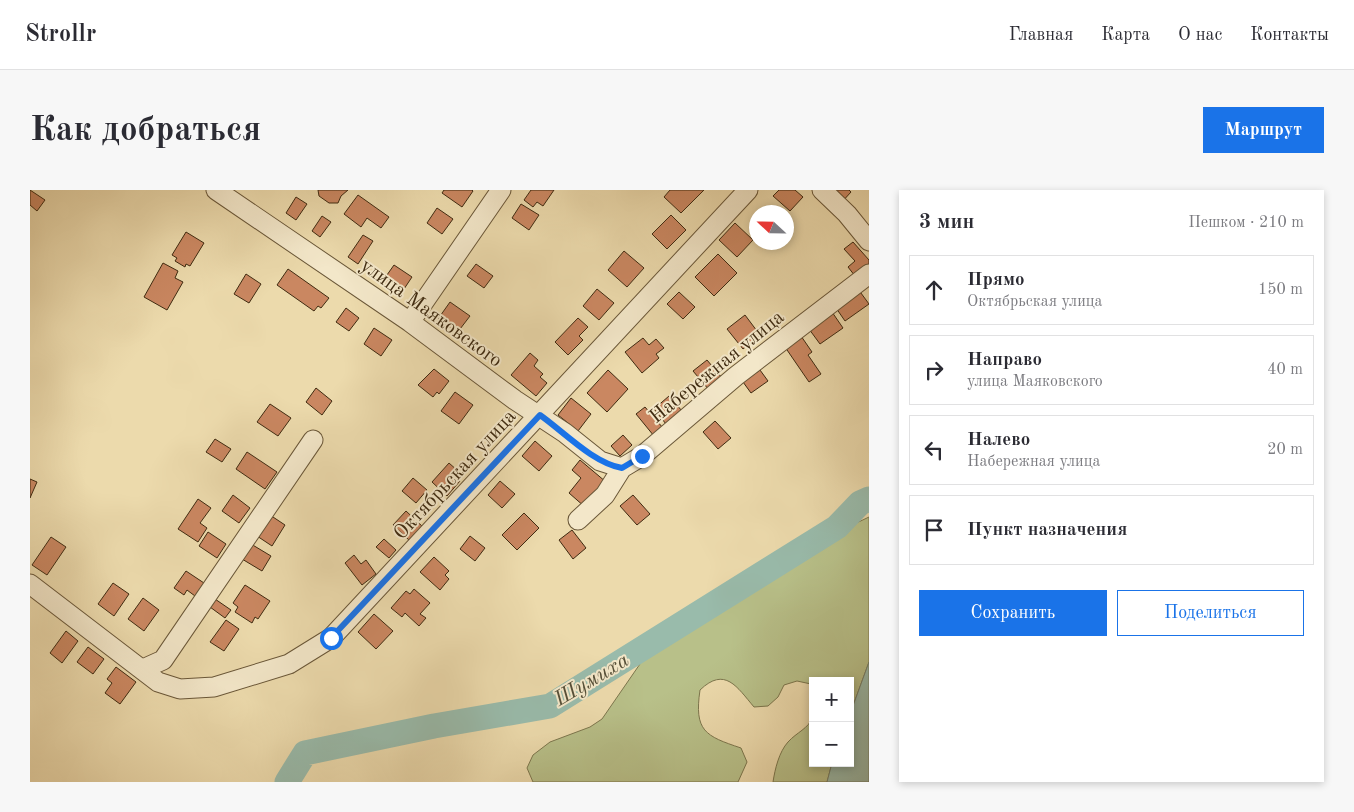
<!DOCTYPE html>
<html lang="ru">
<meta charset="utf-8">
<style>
:root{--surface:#fff;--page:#f7f7f7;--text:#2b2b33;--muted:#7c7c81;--line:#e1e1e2;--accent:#1a73e8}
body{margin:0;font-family:"Old Standard TT",serif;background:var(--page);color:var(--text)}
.controls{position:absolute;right:15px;bottom:15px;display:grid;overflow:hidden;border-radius:0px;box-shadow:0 2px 8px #0003}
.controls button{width:45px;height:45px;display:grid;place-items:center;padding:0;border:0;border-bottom:1px solid var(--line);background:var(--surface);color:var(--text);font:25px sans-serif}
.compass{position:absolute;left:719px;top:15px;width:45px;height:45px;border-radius:50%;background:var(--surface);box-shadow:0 2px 8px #0003;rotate:292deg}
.stop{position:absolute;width:15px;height:15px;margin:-11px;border:4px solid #1a73e8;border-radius:50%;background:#fff}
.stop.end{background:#1a73e8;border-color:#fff;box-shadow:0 1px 5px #0008}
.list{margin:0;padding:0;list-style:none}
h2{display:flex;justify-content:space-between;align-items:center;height:65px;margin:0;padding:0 20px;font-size:21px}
h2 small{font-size:16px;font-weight:400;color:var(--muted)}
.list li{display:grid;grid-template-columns:32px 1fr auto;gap:15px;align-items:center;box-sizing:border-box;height:70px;margin:0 10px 10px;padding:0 10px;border:1px solid var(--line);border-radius:0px}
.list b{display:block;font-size:19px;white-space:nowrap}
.list p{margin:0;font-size:16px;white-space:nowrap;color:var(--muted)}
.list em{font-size:16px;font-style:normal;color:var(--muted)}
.actions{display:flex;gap:10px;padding:15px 20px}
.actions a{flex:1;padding:11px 0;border:1px solid var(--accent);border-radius:0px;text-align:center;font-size:18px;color:var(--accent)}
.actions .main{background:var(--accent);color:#fff}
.icon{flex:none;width:28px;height:28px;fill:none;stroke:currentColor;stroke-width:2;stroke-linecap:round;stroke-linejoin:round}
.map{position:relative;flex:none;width:839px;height:592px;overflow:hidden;border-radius:0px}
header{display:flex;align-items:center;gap:30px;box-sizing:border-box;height:70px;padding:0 25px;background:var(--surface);border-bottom:1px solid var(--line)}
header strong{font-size:24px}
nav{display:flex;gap:28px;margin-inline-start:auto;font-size:18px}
.intro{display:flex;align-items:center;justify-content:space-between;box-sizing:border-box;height:120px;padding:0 30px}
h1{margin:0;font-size:35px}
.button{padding:12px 22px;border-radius:0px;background:var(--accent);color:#fff;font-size:18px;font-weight:700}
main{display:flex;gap:30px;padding:0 30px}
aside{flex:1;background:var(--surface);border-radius:0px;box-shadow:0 2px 8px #0003}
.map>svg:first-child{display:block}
</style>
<header>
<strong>Strollr</strong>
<nav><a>Главная</a><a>Карта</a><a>О нас</a><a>Контакты</a></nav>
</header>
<div class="intro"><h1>Как добраться</h1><a class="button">Маршрут</a></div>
<main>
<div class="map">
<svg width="839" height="592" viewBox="0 0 839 592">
<rect width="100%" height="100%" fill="#ecdaac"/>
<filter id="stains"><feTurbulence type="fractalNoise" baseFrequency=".004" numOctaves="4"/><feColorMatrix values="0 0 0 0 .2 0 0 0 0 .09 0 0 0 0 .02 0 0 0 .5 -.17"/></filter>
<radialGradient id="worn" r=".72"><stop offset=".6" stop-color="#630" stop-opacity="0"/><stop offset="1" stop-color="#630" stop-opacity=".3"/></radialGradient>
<path fill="#b8c089" stroke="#7c764d" d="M839,327v145l-19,52v-33h-37v6l-2,-3 -14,-3 -13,4 -6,12 -10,9 -14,1c-17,-20 -29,-41 -54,-17 -6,41 5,46 41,58l6,14 -9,20h-205l-6,-14 6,-13 17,-13 40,-15 12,-8 40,-58 150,-93 56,-41z
M783,527v46h19l-5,19h-54c2,-13 6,-30 15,-40 9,-10 20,-13 25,-25z"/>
<path fill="#99bbab" stroke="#75816d" d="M839,472v120h-42l5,-19h18v-49z"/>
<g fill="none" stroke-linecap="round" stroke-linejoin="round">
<path stroke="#99bbab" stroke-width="25" d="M257,592l18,-29 129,-27 116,-20 287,-179 23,-24 9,-4"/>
</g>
<path fill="#ca8761" stroke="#3f2b11" d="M0,0l15,10 -8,11 -7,-6z
M288,0h30l-7,6 -3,7h-9l-10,-7z
M414,0h28l1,1 -11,16 -20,-14z
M501,0h23l-11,16 -6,-4 -4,5 -9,-7z
M640,0h34l-23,23 -17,-16z
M749,0h16l8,7 -13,14 -17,-15z
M798,0h21l2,2 -10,11z
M328,5l31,22 -8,11 -14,-10 -6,9 -17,-13z
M266,7l11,7 -11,16 -10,-7z
M491,14l18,11 -10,15 -17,-12z
M407,18l16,11 -11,15 -15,-11z
M641,25l15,15 -19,19 -15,-15z
M292,26l9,6 -11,15 -8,-6z
M705,33l18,17 -16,17 -18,-17z
M156,42l18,11 -14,23 -4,-2 -1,3 -10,-6 2,-3 -5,-3z
M333,45l10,6 -15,23 -10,-7z
M823,52l16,18v4l-14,12 -7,-9 7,-6 -11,-12z
M594,61l20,17 -17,19 -19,-17z
M688,64l19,19 -23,23 -19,-19z
M133,73l15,8 -3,7 8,4 -16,28 -23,-13z
M446,74l17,12 -9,12 -17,-12z
M364,75l18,12 -12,18 -18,-13z
M258,79l41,29 -8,10 -3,-2 -4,5 -37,-26z
M216,84l15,10 -12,19 -15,-9z
M567,99l17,14 -15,17 -16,-14z
M828,99l11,15 -24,17 -11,-16z
M649,102l16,15 -12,12 -16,-15z
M420,112l20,14 -13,17 -19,-14z
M316,118l13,10 -10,13 -13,-9z
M802,122l11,16 -23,16 -11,-15z
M715,125l15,20 -17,14 -16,-20z
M548,128l10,9 -9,9 4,4 -15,15 -13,-13z
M344,138l18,12 -11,16 -17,-12z
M771,146l11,16 -4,3 13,19 -12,8 -24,-35z
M613,148l6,7 7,-6 8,9 -8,6 3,4 -17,15 -17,-21z
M500,163l8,7 -4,6 9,8 -3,3 7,6 -11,13 -25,-21z
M677,170l16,19 -14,11 -16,-19z
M404,179l15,12 -10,13 -2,-2 -4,5 -15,-12z
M578,180l20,19 -21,23 -20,-19z
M730,180l8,11 -17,12 -8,-11z
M286,198l16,13 -10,14 -16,-13z
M425,202l18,13 -14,19 -18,-13z
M639,206l13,15 -16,13 -12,-15z
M541,208l20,16 -13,17 -20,-16z
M240,214l21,14 -13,18 -21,-14z
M615,217l18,21 -9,8 -18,-22z
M685,231l16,17 -13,11 -15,-17z
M593,245l9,10 -12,11 -9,-10z
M185,249l16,10 -9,13 -16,-10z
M505,251l17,15 -13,15 -17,-15z
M217,262l30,20 -12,17 -29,-20z
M550,270l26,22 -21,25 -16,-14 12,-15 -9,-8z
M419,273l9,8 -4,5 6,5 -13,15 -15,-14z
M383,288l14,12 -11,13 -14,-12z
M0,289l7,3 -7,16z
M470,291l15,13 -13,14 -14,-13z
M203,305l17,13 -11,15 -17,-12z
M603,305l17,19 -13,11 -17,-19z
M168,309l13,9 -11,15 7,5 -9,14 -20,-13z
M376,321l17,16 -13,14 -17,-16z
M494,323l15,15 -22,22 -15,-15z
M240,325l15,10 -13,21 -15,-10z
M542,340l14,18 -13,11 -14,-19z
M178,342l18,12 -9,14 -18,-12z
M440,346l15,12 -10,13 -15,-12z
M21,347l15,10 -19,28 -15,-10z
M354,349l12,11 -7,8 -13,-11z
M221,354l20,12 -9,15 -20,-12z
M324,365l7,9 5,-4 10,14 -14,11 -17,-22z
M404,367l15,14 -4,4 4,4 -9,11 -20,-18z
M156,381l18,12 -9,13 -8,-6 -3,5 -10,-7z
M83,393l16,11 -15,22 -16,-12z
M215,395l25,16 -12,18 -3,-2 -3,6 -17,-11 3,-5 -5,-4z
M384,399l16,14 -10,11 6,4 -7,8 -14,-13 -3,4 -11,-9 15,-17 4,3z
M113,408l16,12 -15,21 -16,-12z
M185,409l16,11 -6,8 -15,-11z
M344,424l19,17 -17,18 -18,-17z
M196,430l13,9 -15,22 -14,-9z
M36,441l12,10 -16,22 -12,-10z
M58,457l16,12 -11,15 -16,-12z
M86,477l20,15 -16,22 -15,-11 7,-10 -5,-4z"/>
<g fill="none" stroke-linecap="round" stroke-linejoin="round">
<g stroke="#6a5738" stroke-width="21">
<path id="minor" d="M186,0l194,132 105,78 50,33 35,28 22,7
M792,0l25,24 22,27
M380,132l91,-132
M548,330l27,-25 17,-27 20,-12 94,-80 133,-102
M0,394l128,98 22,7 34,-2 75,-23 42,-26 417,-448
M113,479l20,-9 150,-220"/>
</g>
<use href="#minor" stroke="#f3e7c9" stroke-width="19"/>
</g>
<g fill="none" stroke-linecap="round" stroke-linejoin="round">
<path stroke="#1a73e8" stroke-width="6" d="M301,448l209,-223c24,17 53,48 82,53l20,-12"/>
</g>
<g text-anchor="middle" stroke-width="4" stroke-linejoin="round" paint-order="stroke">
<g font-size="20" fill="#3f2b11" stroke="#f3e7c9">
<text transform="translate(402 122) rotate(36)" y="7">улица Маяковского</text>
<text transform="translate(686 176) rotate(-39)" y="7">Набережная улица</text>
<text transform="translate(424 284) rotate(-47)" y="7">Октябрьская улица</text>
</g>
<g font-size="21" font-style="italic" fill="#564f38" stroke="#f3e7c9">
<text transform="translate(561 489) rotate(-31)" y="7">Шумиха</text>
</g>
</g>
<rect width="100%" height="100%" filter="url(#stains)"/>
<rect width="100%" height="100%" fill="url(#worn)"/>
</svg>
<div class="controls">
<button>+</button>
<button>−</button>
</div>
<svg class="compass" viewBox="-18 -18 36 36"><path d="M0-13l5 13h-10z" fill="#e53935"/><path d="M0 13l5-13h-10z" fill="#7c7c81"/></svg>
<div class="stop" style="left:301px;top:448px"></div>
<div class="stop end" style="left:612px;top:266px"></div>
</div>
<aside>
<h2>3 мин<small>Пешком · 210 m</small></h2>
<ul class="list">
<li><svg class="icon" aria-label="ahead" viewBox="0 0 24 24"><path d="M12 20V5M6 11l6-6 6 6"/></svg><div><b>Прямо</b><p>Октябрьская улица</p></div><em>150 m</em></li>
<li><svg class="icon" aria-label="right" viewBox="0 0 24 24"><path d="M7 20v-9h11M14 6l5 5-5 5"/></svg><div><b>Направо</b><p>улица Маяковского</p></div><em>40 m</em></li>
<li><svg class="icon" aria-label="left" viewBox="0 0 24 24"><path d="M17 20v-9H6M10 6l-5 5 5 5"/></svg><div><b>Налево</b><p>Набережная улица</p></div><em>20 m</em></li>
<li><svg class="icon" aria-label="arrive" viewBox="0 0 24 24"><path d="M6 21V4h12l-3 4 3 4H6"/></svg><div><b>Пункт назначения</b></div></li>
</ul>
<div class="actions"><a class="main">Сохранить</a><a>Поделиться</a></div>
</aside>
</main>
